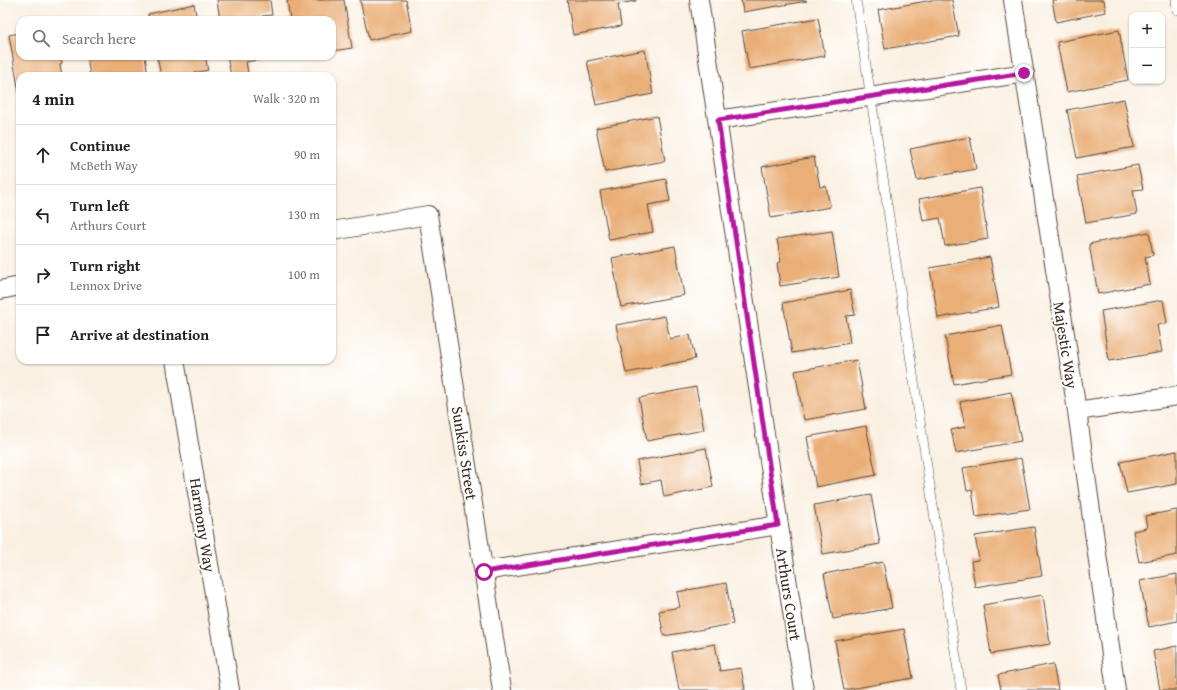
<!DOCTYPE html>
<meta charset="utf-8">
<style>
:root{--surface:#fff;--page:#f2f2f2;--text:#222;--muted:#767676;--line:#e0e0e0}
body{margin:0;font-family:"Gentium Book Plus",serif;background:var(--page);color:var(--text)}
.controls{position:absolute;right:12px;top:12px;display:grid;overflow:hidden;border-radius:8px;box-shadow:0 1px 3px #0004}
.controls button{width:36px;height:36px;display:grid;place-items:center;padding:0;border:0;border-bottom:1px solid var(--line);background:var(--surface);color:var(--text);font:20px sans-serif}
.stop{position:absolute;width:12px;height:12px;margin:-9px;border:3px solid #b5179e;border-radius:50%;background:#fff}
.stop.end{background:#b5179e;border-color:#fff;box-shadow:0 1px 4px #0008}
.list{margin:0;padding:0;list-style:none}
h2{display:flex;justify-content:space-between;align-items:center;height:52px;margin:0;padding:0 16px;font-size:17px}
h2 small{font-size:13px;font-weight:400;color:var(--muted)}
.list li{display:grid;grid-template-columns:26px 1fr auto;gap:12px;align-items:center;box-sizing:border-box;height:60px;padding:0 16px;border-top:1px solid var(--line)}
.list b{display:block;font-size:15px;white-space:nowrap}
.list p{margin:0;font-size:13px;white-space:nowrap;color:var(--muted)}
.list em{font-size:13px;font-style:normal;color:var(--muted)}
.icon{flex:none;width:22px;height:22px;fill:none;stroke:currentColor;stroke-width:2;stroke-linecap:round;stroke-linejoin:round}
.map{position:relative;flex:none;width:1177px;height:690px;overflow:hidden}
.search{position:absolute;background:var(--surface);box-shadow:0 1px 3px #0004;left:16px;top:16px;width:320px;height:44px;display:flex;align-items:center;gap:10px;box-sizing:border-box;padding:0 14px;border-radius:12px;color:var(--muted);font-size:15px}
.panel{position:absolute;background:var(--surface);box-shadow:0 1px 3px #0004;left:16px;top:72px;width:320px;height:292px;border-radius:12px}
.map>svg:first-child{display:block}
</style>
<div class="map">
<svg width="1177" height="690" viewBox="0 0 1177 690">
<rect width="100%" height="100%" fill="#fff"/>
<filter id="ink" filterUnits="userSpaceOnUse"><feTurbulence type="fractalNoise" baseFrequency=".025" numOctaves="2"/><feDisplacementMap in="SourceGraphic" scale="8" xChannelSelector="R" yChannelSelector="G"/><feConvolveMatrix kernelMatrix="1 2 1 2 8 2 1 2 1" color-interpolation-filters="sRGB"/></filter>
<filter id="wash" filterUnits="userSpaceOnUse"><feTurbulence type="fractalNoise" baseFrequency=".012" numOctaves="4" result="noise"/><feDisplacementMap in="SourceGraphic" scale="16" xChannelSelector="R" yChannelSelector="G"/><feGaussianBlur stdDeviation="0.9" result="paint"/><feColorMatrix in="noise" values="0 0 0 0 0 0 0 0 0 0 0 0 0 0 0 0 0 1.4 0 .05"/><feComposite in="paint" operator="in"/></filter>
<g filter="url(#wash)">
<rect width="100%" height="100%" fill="#faf0e2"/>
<g id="blocks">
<path fill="#eaaf77" d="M217,0h53l2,15 -10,1 1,4h-43z
M287,0h57l8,48 -20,3v-31h-42z
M360,0h46l6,31 -43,9z
M567,0h69v1l-18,3 3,22 -48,9z
M741,0h65l1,1 -64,11z
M932,0h20l7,36 -74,13 -7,-39z
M1052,0h52l2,12 -50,10z
M194,4l3,16h-48l-1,-6z
M818,18l7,38 -76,13 -7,-38z
M1119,30l9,50 -61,12 -10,-50z
M20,33v23h41l1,7 -2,1 2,12h-42l-1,17 -10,-58z
M645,50l8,44 -57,11 -9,-44z
M87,56h58l3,20h-58z
M157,56h48l3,14 -28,6h-19z
M227,56h43v2l-24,4 2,11 -17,3z
M1124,99l10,48 -57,11 -10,-48z
M657,116l8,45 -60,11 -9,-44z
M970,137l6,32 -59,11 -7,-31z
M814,157l6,30 6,-1 4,21 -59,11 -9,-51z
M1138,165l5,24 -10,1 4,24 -51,9 -9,-47z
M666,179l4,22 -22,4 5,27 -44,8 -9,-49z
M980,188l8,51 -43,7 -5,-28 -17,3 -4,-22z
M832,231l7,46 -59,9 -3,-23 4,-1 -4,-23z
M1149,232l4,23 -8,2 5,27 -52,10 -9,-50z
M675,246l9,49 -63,12 -9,-49z
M990,257l9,50 -61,11 -8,-50z
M850,290l5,25 -9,1 4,27 -58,10 -9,-50z
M1163,300l4,23 -10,2 5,27 -53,9 -8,-50z
M665,316l5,23 20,-4 5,24 -69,14 -10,-48z
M1002,325l9,49 -57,10 -9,-48z
M857,360l9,49 -62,11 -9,-49z
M696,387l8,43 -57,11 -8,-43z
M1011,392l10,49 -65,12 -5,-23 14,-3 -5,-25z
M866,426l10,49 -60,12 -9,-50z
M706,448l7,39 -49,10 -3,-17 -20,4 -4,-23z
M1177,451v33l-50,9 -7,-31z
M1021,458l9,51 -54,8 -4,-27 -5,1 -4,-23z
M871,495l9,49 -57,10 -9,-49z
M1177,510v45l-38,7 -6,-31 14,-3 -2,-12z
M1034,527l8,49 -67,11 -4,-26 8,-1 -4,-24z
M883,562l9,46 -59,11 -9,-45z
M1177,574v47l-28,6 -9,-46z
M726,583l7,41 -69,12 -5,-25 21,-4 -3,-15z
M1043,595l7,49 -59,10 -8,-49z
M904,629l9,49 -69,12 -9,-49z
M715,644l5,27 21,-3 4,22h-66l-7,-38z
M1177,646v44h-17l-7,-39z
M1053,664l5,26h-57l-3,-15z"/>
</g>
</g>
<g filter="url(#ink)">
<use href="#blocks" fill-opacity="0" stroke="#58483b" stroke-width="1"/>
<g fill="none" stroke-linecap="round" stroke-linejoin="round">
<g stroke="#58483b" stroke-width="10">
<path id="service" d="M856,0l105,690
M1176,0l1,10"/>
</g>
<g stroke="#58483b" stroke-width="20">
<path id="minor" d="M699,0l105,690
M1013,0l64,411 39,279
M718,120l307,-47
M332,231l96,-16 74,475
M0,290l20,-4
M175,360l55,330
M1077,411l100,-15
M484,571l295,-46"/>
</g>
<use href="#service" stroke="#fff" stroke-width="9"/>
<use href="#minor" stroke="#fff" stroke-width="18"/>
</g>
</g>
<g fill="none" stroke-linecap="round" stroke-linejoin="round" filter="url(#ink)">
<path stroke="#b5179e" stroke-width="5" d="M484,572l294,-47 -60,-405 306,-47"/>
</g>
<g text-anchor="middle" stroke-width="3.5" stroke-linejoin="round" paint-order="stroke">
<g font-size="16" fill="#3b2a1e" stroke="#fff">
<text transform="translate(1066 345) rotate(81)" y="6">Majestic Way</text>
<text transform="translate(465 453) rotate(81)" y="6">Sunkiss Street</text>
<text transform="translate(203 525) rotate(81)" y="6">Harmony Way</text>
<text transform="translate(789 594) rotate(81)" y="6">Arthurs Court</text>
</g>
</g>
</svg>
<div class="controls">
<button>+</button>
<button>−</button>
</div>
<div class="stop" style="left:484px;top:572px"></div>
<div class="stop end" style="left:1024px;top:73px"></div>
<div class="search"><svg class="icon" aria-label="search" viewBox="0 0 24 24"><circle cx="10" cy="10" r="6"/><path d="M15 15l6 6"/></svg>Search here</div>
<section class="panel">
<h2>4 min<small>Walk · 320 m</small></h2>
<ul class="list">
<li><svg class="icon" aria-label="ahead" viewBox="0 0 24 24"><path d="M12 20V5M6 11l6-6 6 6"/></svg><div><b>Continue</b><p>McBeth Way</p></div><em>90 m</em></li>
<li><svg class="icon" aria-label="left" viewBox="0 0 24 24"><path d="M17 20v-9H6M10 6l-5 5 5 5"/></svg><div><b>Turn left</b><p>Arthurs Court</p></div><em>130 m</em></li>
<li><svg class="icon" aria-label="right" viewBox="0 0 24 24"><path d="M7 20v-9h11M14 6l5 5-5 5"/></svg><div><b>Turn right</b><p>Lennox Drive</p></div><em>100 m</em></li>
<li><svg class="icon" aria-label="arrive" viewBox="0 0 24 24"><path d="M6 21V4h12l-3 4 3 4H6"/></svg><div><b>Arrive at destination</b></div></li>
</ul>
</section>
</div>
